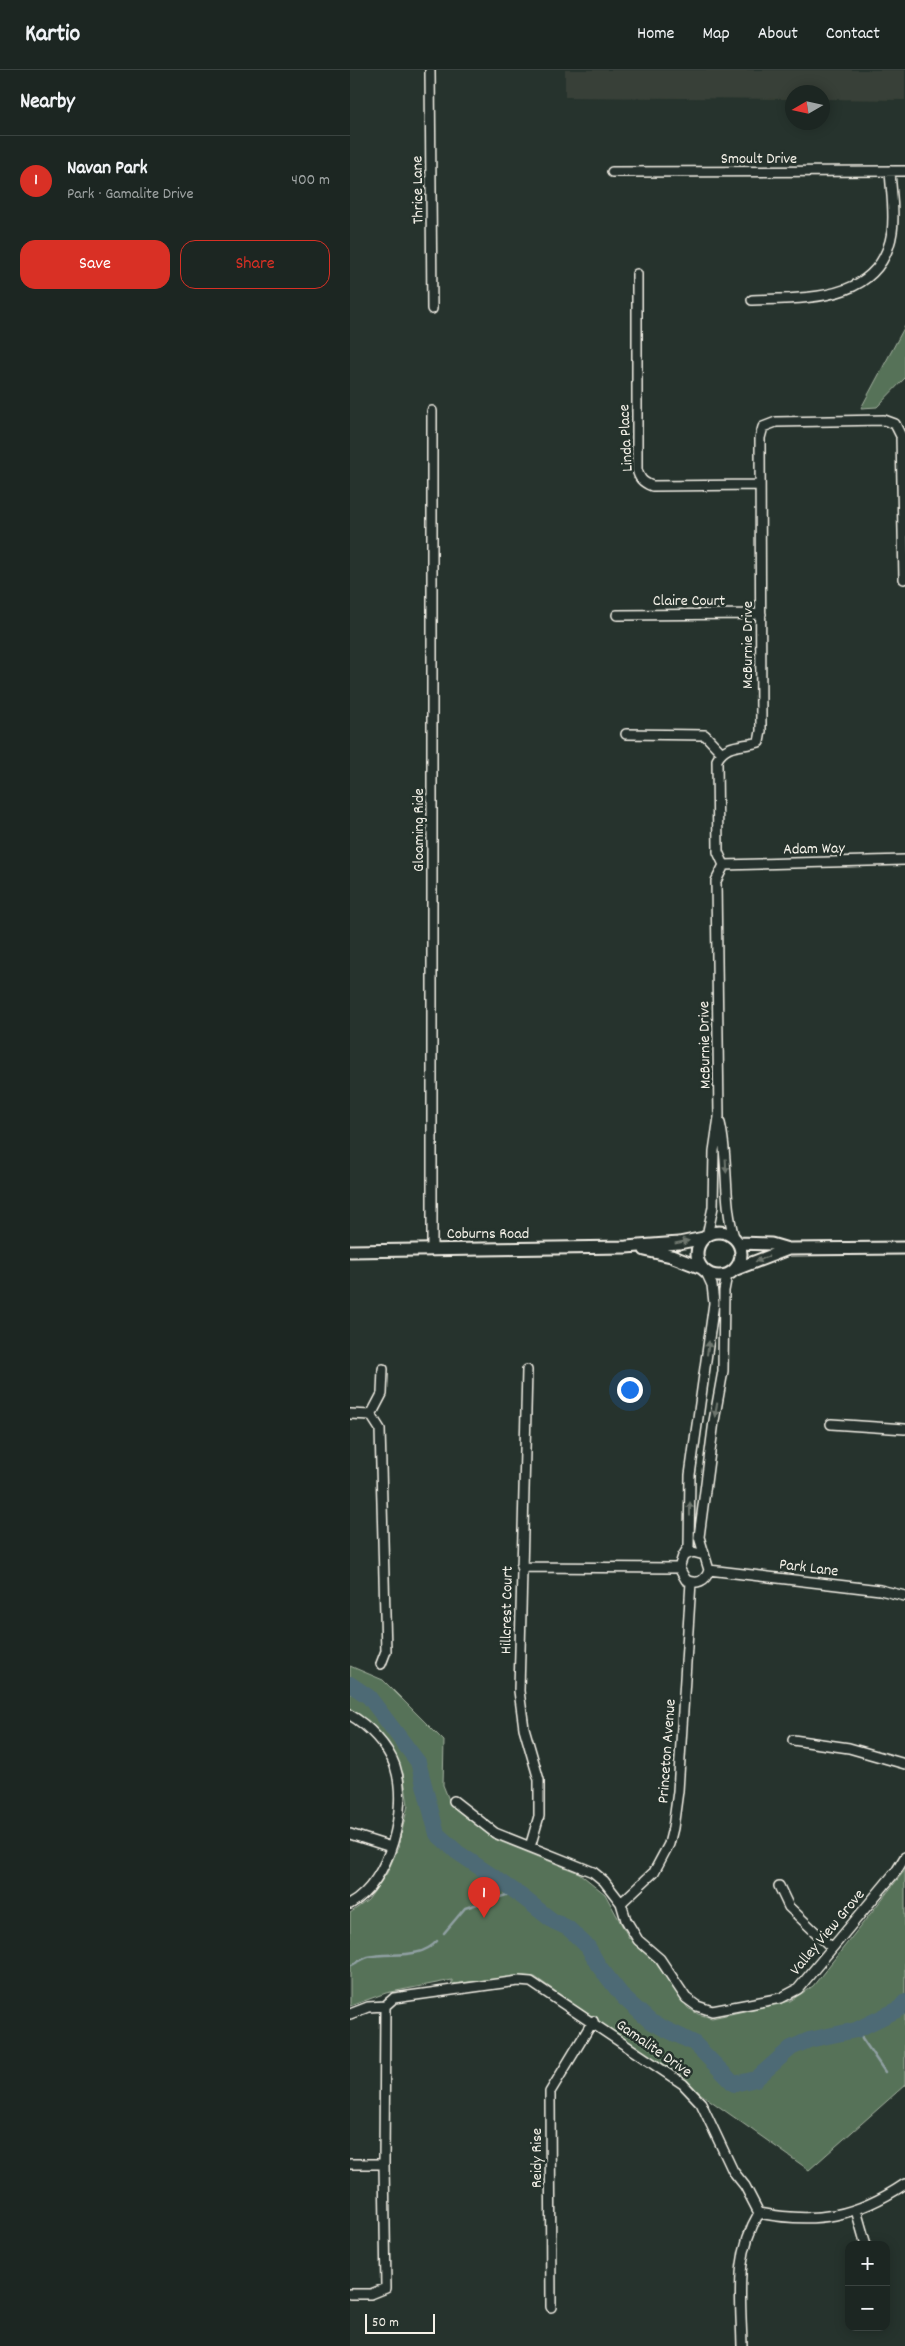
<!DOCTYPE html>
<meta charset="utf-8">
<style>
:root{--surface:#1c2622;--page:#252e2a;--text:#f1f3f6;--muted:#a0a5a5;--line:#3a4340;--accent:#d93025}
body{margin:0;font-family:Dekko,sans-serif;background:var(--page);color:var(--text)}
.controls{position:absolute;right:15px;bottom:15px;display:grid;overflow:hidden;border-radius:10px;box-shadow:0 2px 12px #0003}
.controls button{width:45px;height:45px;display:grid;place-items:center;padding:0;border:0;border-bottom:1px solid var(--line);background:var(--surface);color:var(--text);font:25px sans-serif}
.compass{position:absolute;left:435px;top:15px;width:45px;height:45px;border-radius:50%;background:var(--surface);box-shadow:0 2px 12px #0003;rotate:261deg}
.scale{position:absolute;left:15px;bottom:12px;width:70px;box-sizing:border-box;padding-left:5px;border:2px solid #f4f1e8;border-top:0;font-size:14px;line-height:18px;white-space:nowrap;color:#f4f1e8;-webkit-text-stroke:4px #26332d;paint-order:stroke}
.you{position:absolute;left:279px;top:1319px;width:18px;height:18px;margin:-12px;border:4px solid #fff;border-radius:50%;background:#1a73e8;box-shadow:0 0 0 8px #1a73e833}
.badge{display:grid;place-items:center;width:32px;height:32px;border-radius:50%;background:var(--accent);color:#fff;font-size:16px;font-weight:700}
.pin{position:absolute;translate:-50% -41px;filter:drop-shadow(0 1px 2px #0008)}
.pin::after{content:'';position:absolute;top:26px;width:18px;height:15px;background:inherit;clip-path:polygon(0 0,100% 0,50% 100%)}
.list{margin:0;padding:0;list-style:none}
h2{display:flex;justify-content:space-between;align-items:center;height:65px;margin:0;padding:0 20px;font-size:21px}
h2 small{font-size:16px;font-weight:400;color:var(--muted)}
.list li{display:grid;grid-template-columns:32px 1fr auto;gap:15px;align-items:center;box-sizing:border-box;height:90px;padding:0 20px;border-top:1px solid var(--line)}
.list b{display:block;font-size:19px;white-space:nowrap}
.list p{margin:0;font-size:16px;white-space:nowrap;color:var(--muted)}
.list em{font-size:16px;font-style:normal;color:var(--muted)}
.actions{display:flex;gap:10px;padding:15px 20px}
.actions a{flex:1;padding:11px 0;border:1px solid var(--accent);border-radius:15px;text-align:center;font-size:18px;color:var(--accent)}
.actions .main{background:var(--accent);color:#fff}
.map{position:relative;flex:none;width:555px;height:2276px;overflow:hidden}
header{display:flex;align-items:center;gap:30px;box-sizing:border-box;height:70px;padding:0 25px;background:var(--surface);border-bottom:1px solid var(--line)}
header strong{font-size:24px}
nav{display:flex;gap:28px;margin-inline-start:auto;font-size:18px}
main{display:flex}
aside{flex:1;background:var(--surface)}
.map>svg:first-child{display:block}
</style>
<header>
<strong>Kartio</strong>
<nav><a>Home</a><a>Map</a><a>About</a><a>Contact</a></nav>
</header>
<main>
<aside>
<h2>Nearby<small></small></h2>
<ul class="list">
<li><span class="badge">1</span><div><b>Navan Park</b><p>Park · Gamalite Drive</p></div><em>400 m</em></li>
</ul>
<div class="actions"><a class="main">Save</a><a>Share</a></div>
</aside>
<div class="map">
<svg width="555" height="2276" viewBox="0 0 555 2276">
<rect width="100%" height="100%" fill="#26332d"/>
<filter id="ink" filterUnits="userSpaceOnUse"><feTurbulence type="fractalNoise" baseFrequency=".02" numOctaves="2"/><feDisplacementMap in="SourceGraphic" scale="10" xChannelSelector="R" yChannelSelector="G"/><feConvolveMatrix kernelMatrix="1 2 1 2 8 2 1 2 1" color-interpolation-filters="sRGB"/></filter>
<g filter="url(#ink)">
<path fill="#394137" d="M215,0h340v30l-82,-1 -1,-7h-30v7l-227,-2z"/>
<path fill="#567259" stroke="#a5b2a0" d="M555,256v52l-28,29 -16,1z
M0,1596l33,14 61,61 -1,44 8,20 43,34 85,34 26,21 24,44 26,24 33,46 10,6 14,4 78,-17 23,-15 92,-116v215l-96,85 -274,-193 -12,-1 -71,8v-4l-66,13 -36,13v-93l18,-13 19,-27 11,-25 10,-43 -5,-32 -28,-44 -25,-19z"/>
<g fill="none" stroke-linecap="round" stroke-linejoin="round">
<path stroke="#90a0a2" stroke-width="2.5" d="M94,1863l21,-25 51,-16
M0,1896c6,-3 12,-7 18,-9 23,-5 52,3 69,-16
M510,1958l2,10 23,34"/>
<path stroke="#4e6a74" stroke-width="16" d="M0,1614l19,13 49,65 19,72 20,18 59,40 37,29 15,7 20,19 10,18 26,33 27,24 43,21 40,41 22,-5 35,-31 18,-8 47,-10 43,-21 6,-7"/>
<g stroke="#f4f1e8" stroke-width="12">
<path id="minor" d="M80,0l2,239
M262,102l293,-1
M287,204v195c2,9 5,13 15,17l108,-1
M402,230c54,-2 129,3 140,-68 3,-19 -1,-42 -2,-61
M267,545l144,-1
M276,664l79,1 16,17
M374,795l-6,-13 -1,-92c9,-17 25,-13 42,-18l2,-11 -1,-293 3,-11 13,-5 108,-2 11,4 6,12 3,143
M374,795l181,-5
M370,1053c9,37 3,77 14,114
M357,1166l6,-29 1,-56 5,-34 -3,-236 8,-16
M82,1179v-838
M177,1300l-8,321 5,37 15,52v36l-9,31
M0,1344l21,1 9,14 6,222 -5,13
M21,1345l11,-21 1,-25
M481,1354l74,5
M354,1485l-11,-3 -10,4 -4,12 7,12c11,5 20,1 23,-10l-10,-33 15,-116 9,-50 1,-80 3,-16
M333,1486l6,-10 1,-71 24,-172 -2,-18 -6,-13
M171,1497l158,1
M359,1500l171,20 25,6
M0,1645c18,10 38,31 45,51 14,42 -5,116 -45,138
M443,1670l56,8 56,16
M104,1731l41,32 98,39 11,9 17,22 5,17 12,20 22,19 26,39 11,8 15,5 69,-13 17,-9 99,-119 8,-13
M0,1764l41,13
M429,1816l10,21 43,41
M271,1833l33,-31 15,-28 4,-16 5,-37 13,-209
M35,1936l9,-8 124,-17 13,1 152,102 18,19 32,68 12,15 14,27c57,11 97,4 146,-29
M0,1944l18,-7 17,-1
M0,2094h34
M506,2140l10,35
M0,2224h21l15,-6 -2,-124 1,-158
M201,2237l-1,-215 43,-71
M392,2276c-1,-48 -8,-91 17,-133"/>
</g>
<g stroke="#f4f1e8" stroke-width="15">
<path id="tertiary" d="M347 1184a22 22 0 1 1 44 0a22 22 0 1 1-44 0Z
M389,1173l32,1 17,5 117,-1
M295,1180l26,6 31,12
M0,1181l276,-4 53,-4 25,-5
M386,1199l52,-20"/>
</g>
<use href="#minor" stroke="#26332d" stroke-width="9"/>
<use href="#tertiary" stroke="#26332d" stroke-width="11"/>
</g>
<defs><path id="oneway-solid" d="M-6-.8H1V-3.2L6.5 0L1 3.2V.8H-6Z" transform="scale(1.25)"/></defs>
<g fill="#6e766e">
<use href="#oneway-solid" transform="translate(376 1096) rotate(87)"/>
<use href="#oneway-solid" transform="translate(332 1172) rotate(-11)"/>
<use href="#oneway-solid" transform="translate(412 1189) rotate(158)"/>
<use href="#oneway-solid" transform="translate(358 1278) rotate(-82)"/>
<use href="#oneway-solid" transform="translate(366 1340) rotate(100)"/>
<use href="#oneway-solid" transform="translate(340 1439) rotate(-90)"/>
</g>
</g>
<g text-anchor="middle" stroke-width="5" stroke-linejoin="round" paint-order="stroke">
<g font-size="16" fill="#f4f1e8" stroke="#26332d">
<text x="409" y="93">Smoult Drive</text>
<text transform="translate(66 120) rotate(-91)" y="6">Thrice Lane</text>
<text transform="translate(274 368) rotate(-93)" y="6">Linda Place</text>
<text x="339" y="535">Claire Court</text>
<text transform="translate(396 575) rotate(-90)" y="6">McBurnie Drive</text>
<text transform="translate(67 760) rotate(-90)" y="6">Gloaming Ride</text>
<text transform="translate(464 777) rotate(-1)" y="6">Adam Way</text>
<text transform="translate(353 975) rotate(-91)" y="6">McBurnie Drive</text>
<text x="138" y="1168">Coburns Road</text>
<text transform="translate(459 1496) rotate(7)" y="6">Park Lane</text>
<text transform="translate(155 1540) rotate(-89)" y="6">Hillcrest Court</text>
<text transform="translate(315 1681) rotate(-86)" y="6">Princeton Avenue</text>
<text transform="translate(476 1861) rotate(-50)" y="6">Valley View Grove</text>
<text transform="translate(305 1977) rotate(35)" y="6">Gamalite Drive</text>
<text transform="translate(185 2088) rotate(-90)" y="6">Reidy Rise</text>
</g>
</g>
</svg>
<div class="controls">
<button>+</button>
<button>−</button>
</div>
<svg class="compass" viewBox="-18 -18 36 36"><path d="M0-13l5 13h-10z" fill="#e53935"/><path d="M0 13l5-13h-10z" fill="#a0a5a5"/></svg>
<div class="scale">50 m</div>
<div class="you"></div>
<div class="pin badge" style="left:134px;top:1848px">1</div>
</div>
</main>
